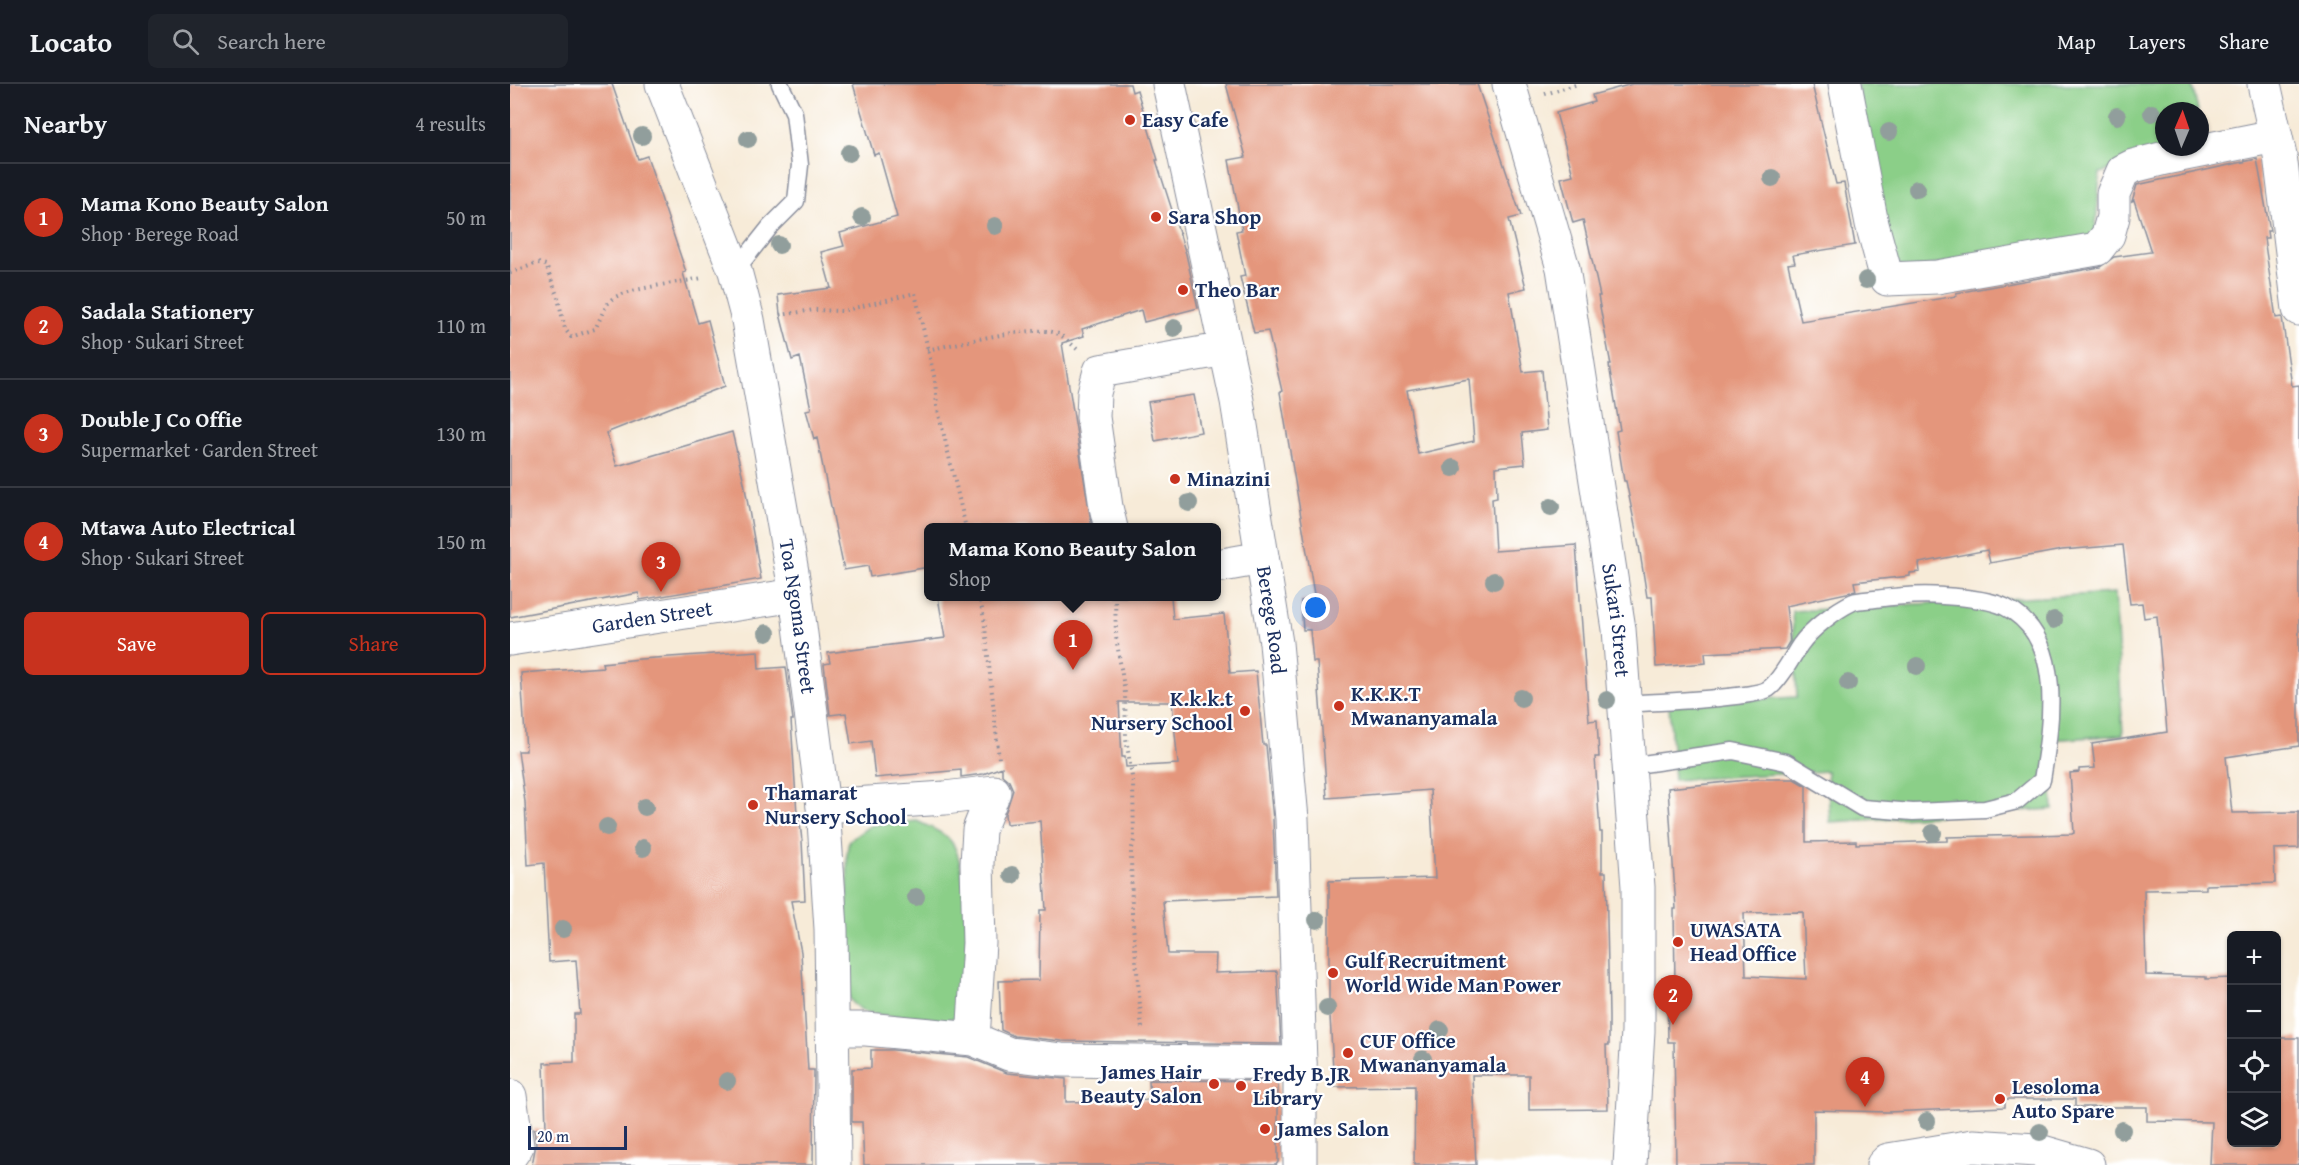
<!DOCTYPE html>
<meta charset="utf-8">
<style>
:root{--surface:#171b24;--page:#20242c;--text:#f1f3f6;--muted:#9ea1a6;--line:#363941;--accent:#c8321e}
body{margin:0;font-family:"Gentium Book Plus",serif;background:var(--page);color:var(--text)}
.controls{position:absolute;right:18px;bottom:18px;display:grid;overflow:hidden;border-radius:9px;box-shadow:0 2px 4px #0004}
.controls button{width:54px;height:54px;display:grid;place-items:center;padding:0;border:0;border-bottom:2px solid var(--line);background:var(--surface);color:var(--text);font:30px sans-serif}
.compass{position:absolute;left:1645px;top:18px;width:54px;height:54px;border-radius:50%;background:var(--surface);box-shadow:0 2px 4px #0004;rotate:2deg}
.scale{position:absolute;left:18px;bottom:15px;width:99px;box-sizing:border-box;padding-left:6px;border:3px solid #1b2f5e;border-top:0;font-size:16px;line-height:21px;white-space:nowrap;color:#1b2f5e;-webkit-text-stroke:4px #fff;paint-order:stroke}
.you{position:absolute;left:806px;top:524px;width:21px;height:21px;margin:-15px;border:4px solid #fff;border-radius:50%;background:#1a73e8;box-shadow:0 0 0 9px #1a73e833}
.badge{display:grid;place-items:center;width:39px;height:39px;border-radius:50%;background:var(--accent);color:#fff;font-size:20px;font-weight:700}
.pin{position:absolute;translate:-50% -50px;filter:drop-shadow(0 2px 3px #0008)}
.pin::after{content:'';position:absolute;top:32px;width:21px;height:18px;background:inherit;clip-path:polygon(0 0,100% 0,50% 100%)}
.popup{position:absolute;left:414px;top:439px;width:297px;height:78px;box-sizing:border-box;display:grid;place-content:center;border-radius:9px;background:var(--surface);filter:drop-shadow(0 2px 4px #0005);font-size:20px;white-space:nowrap;color:var(--muted)}
.popup b{font-size:22px;color:var(--text)}
.popup::after{content:'';position:absolute;left:50%;top:100%;margin-left:-12px;border:12px solid transparent;border-top-color:var(--surface)}
.list{margin:0;padding:0;list-style:none}
h2{display:flex;justify-content:space-between;align-items:center;height:78px;margin:0;padding:0 24px;font-size:26px}
h2 small{font-size:20px;font-weight:400;color:var(--muted)}
.list li{display:grid;grid-template-columns:39px 1fr auto;gap:18px;align-items:center;box-sizing:border-box;height:108px;padding:0 24px;border-top:2px solid var(--line)}
.list b{display:block;font-size:22px;white-space:nowrap}
.list p{margin:0;font-size:20px;white-space:nowrap;color:var(--muted)}
.list em{font-size:20px;font-style:normal;color:var(--muted)}
.actions{display:flex;gap:12px;padding:18px 24px}
.actions a{flex:1;padding:14px 0;border:2px solid var(--accent);border-radius:9px;text-align:center;font-size:21px;color:var(--accent)}
.actions .main{background:var(--accent);color:#fff}
.icon{flex:none;width:33px;height:33px;fill:none;stroke:currentColor;stroke-width:2;stroke-linecap:round;stroke-linejoin:round}
.map{position:relative;flex:none;width:1789px;height:1081px;overflow:hidden}
header{display:flex;align-items:center;gap:36px;box-sizing:border-box;height:84px;padding:0 30px;background:var(--surface);border-bottom:2px solid var(--line)}
header strong{font-size:28px}
nav{display:flex;gap:33px;margin-inline-start:auto;font-size:21px}
.search{width:420px;height:54px;background:var(--page);display:flex;align-items:center;gap:15px;box-sizing:border-box;padding:0 21px;border-radius:9px;color:var(--muted);font-size:22px}
main{display:flex}
aside{flex:1;background:var(--surface)}
.map>svg:first-child{display:block}
</style>
<header>
<strong>Locato</strong>
<div class="search"><svg class="icon" aria-label="search" viewBox="0 0 24 24"><circle cx="10" cy="10" r="6"/><path d="M15 15l6 6"/></svg>Search here</div>
<nav><a>Map</a><a>Layers</a><a>Share</a></nav>
</header>
<main>
<aside>
<h2>Nearby<small>4 results</small></h2>
<ul class="list">
<li><span class="badge">1</span><div><b>Mama Kono Beauty Salon</b><p>Shop · Berege Road</p></div><em>50 m</em></li>
<li><span class="badge">2</span><div><b>Sadala Stationery</b><p>Shop · Sukari Street</p></div><em>110 m</em></li>
<li><span class="badge">3</span><div><b>Double J Co Offie</b><p>Supermarket · Garden Street</p></div><em>130 m</em></li>
<li><span class="badge">4</span><div><b>Mtawa Auto Electrical</b><p>Shop · Sukari Street</p></div><em>150 m</em></li>
</ul>
<div class="actions"><a class="main">Save</a><a>Share</a></div>
</aside>
<div class="map">
<svg width="1789" height="1081" viewBox="0 0 1789 1081">
<rect width="100%" height="100%" fill="#fff"/>
<filter id="ink" filterUnits="userSpaceOnUse"><feTurbulence type="fractalNoise" baseFrequency=".0167" numOctaves="2"/><feDisplacementMap in="SourceGraphic" scale="12" xChannelSelector="R" yChannelSelector="G"/><feConvolveMatrix kernelMatrix="1 2 1 2 8 2 1 2 1" color-interpolation-filters="sRGB"/></filter>
<filter id="wash" filterUnits="userSpaceOnUse"><feTurbulence type="fractalNoise" baseFrequency=".008" numOctaves="4" result="noise"/><feDisplacementMap in="SourceGraphic" scale="24" xChannelSelector="R" yChannelSelector="G"/><feGaussianBlur stdDeviation="1.35" result="paint"/><feColorMatrix in="noise" values="0 0 0 0 0 0 0 0 0 0 0 0 0 0 0 0 0 1.4 0 .05"/><feComposite in="paint" operator="in"/></filter>
<g filter="url(#wash)">
<rect width="100%" height="100%" fill="#f7ebd8"/>
<path fill="#8bcf88" stroke="#537f73" stroke-width="1.5" d="M1347,0h335l6,27h-34v36h20l-84,26 -5,64 -190,33 -17,-18z
M1605,509l8,142 -74,5 4,69 -223,13 -3,-51 -153,9 -5,-76 128,-7 -5,-86z
M407,737c10,5 24,10 32,18 23,22 18,139 18,173l-21,9 -29,-5h-29l-23,-4 -12,-8 -4,-6 -3,-20 -2,-46 4,-36 -1,-44 2,-11 22,-16z"/>
<g id="blocks">
<path fill="#e4967b" fill-rule="evenodd" d="M0,0h102l26,75 9,-3 39,116 -3,1 15,50 10,-3 17,66 -119,47 11,33 115,-34 12,50 17,97 -121,21 -1,-7 -129,24z
M343,0h277l2,8 5,-2 21,70h-2l30,94 12,54 -54,14 -3,-12 -59,19 2,7 -22,7 30,185h-163v39l-59,10 -2,-11 -24,4 -27,-132 -3,1 -8,-29 5,-1 -11,-52 -8,3 -12,-46 -2,-19 53,-7 -10,-36 23,-6 -4,-13 57,-16 -18,-64 -5,2z
M716,0h251l44,132 -12,3 17,69 -17,4 14,80 19,-2 5,60 -25,3 3,31 -29,3 1,31 -5,1 3,52 81,-6 13,176 8,-1 2,37h-4l5,75h2v40h4l3,143v30h-3l2,64 -79,1v-35h-57l4,90h-62l1,-79 -81,1 -5,-89v-117l106,-3 -5,-88 -103,8 -10,-136h-4l-3,-32h-7l-2,-29 14,-1 -35,-208 2,-1 -14,-60 -14,2 -14,-56 5,-1 -9,-45 6,-1 -13,-70 17,-3zM959,295l5,62 -56,13 -11,-64z
M1122,0h180l24,100 8,-1 11,62 -62,10 2,8 -7,1 13,57 156,-25 -1,-3 144,-26 14,-10 37,-5 -17,-52 -2,1 5,-16 120,-26 13,72h-3l1,7h-4l12,80 6,-1 10,69 7,-1v361l-73,11 6,56 67,-1v36l-25,1 1,34 -69,2v4l-62,1 2,85 60,2v2l26,-1v165h45v-105h22v127h-89l2,-43 -65,-1v-14h-72v-8h-70v8l-118,5 -73,-2v55h-138l-2,-123h-6l-1,-56 8,-1 -1,-76h2l-8,-121 89,-9h37l12,7v56l50,-1v3l91,-3v-4l125,-3 2,-1 -4,-60 9,-1v-3l16,-1 -3,-24 75,-12 -10,-116 -13,2 -2,-15 -12,1 -7,-59 -61,5 -72,13 -3,-13 -68,13 1,9 -10,1v3l-56,6 2,9 -70,15 4,35 -5,8 -80,4 1,10 -50,4 -4,-70h-5l-8,-51 -13,-65h-2l-8,-50 4,-1 -11,-65h2l-13,-69h2l-17,-76 -10,3 -12,-45 12,-3 -17,-62 38,-11 -2,-7zM1293,828l3,67 -60,-3 -2,-63z
M684,311l7,37 -46,9 -7,-39z
M428,513h233l2,22 51,-5 6,59 26,-2 7,74h3l7,75 3,76 -113,5 5,53h48l-1,19 62,-2 4,73 -219,-3 -48,-5 -13,-6 -2,-49 40,-1 1,-70h6l-6,-89 -34,3 -1,-10 8,-24 -4,-9 -7,-6v-8l-19,7 -22,3v-7l-86,8 -4,-37 -20,3 -5,-31 -16,2 -6,-51 6,-1 -2,-10 117,-15zM609,618h53l6,62 -52,3 -1,-10h-3z
M248,567l1,18 27,-2 7,53h-2l6,94h2l3,27 3,59 -14,1 10,51 7,118h6l-1,95h-281l4,-21 -2,-15h12l-2,-66 30,-1v-48h6l-4,-54 -27,2 -5,-99 -16,2 -3,-63 -7,-51h8l-5,-78 82,-6 -1,-4 38,-4z
M361,966h22l75,7 39,16 59,6v23l84,-2 -1,-20 129,1v81l-2,3h-412l-2,-43h-10v-53l19,-1z"/>
</g>
</g>
<g filter="url(#ink)">
<use href="#blocks" fill-opacity="0" stroke="#898d9b" stroke-width="1.5"/>
<g fill="none" stroke-linecap="round" stroke-linejoin="round">
<g stroke="#898d9b" stroke-width="19">
<path id="lane" d="M225,187l35,-44 26,-26 4,-36 -6,-52 -14,-29
M1114,620c26,-2 128,-5 144,-15 12,-8 24,-32 32,-44 11,-16 36,-35 53,-43 6,-2 15,-2 22,-3 23,-3 44,-5 68,-3 17,1 46,3 62,11 61,30 46,118 37,173l-25,21 -32,8 -72,3 -51,-4 -76,-46 -53,-11 -104,15"/>
</g>
<g stroke="#898d9b" stroke-width="35">
<g id="street">
<path id="s1" d="M152,0l73,187 13,49 48,275 27,211 8,123 3,236"/>
<path id="s2" d="M659,0l68,317 39,242 16,176 8,244v102"/>
<path id="s3" d="M999,0l54,184 56,361 19,258v144l-8,134"/>
<path d="M1335,0l27,140 15,55 50,-2 160,-28 11,-14 5,-18v-23l10,-23 10,-5 32,-8 110,-22"/>
<path d="M1754,0l16,71 19,154"/>
<path d="M601,444l-5,-21 -13,-90 1,-24 6,-22 126,-22"/>
<path d="M707,482l45,-8"/>
<path id="s4" d="M0,555l286,-44"/>
<path d="M313,722l122,-8 49,-6 -15,38 -2,33 2,80 -6,96"/>
<path d="M323,945h33l107,10 36,15 52,6 239,3"/>
<path d="M0,1012l7,50 -7,10"/>
<path d="M1373,1081l5,-5 85,-14 63,4 52,15"/>
</g>
</g>
<path stroke="#898d9b" stroke-width="4" stroke-dasharray="1.5 4.5" stroke-linecap="butt" d="M1035,10l33,-10
M0,189l28,-10 8,2 12,33 7,31 6,8 24,-8c5,-9 9,-22 16,-29 11,-11 72,-18 91,-22
M270,231l34,-5 28,1 73,-18 20,87 2,26 29,122
M417,266c26,-5 107,-26 129,-17 8,3 15,11 22,17
M469,512l5,22 15,141
M605,512l1,41 9,56 1,45 7,45 1,57 -3,12 1,61 10,116"/>
<use href="#lane" stroke="#fff" stroke-width="16"/>
<use href="#street" stroke="#fff" stroke-width="33"/>
</g>
<g fill="#919e9c">
<circle cx="1642" cy="29" r="9"/>
<circle cx="1607" cy="32" r="9"/>
<circle cx="1379" cy="48" r="9"/>
<circle cx="132" cy="52" r="9"/>
<circle cx="238" cy="55" r="9"/>
<circle cx="339" cy="69" r="9"/>
<circle cx="1262" cy="94" r="9"/>
<circle cx="1407" cy="105" r="9"/>
<circle cx="352" cy="133" r="9"/>
<circle cx="485" cy="142" r="9"/>
<circle cx="269" cy="161" r="9"/>
<circle cx="1356" cy="196" r="9"/>
<circle cx="664" cy="244" r="9"/>
<circle cx="943" cy="384" r="9"/>
<circle cx="679" cy="419" r="9"/>
<circle cx="1041" cy="423" r="9"/>
<circle cx="984" cy="497" r="9"/>
<circle cx="1544" cy="536" r="9"/>
<circle cx="257" cy="549" r="9"/>
<circle cx="1407" cy="582" r="9"/>
<circle cx="1338" cy="599" r="9"/>
<circle cx="1011" cy="614" r="9"/>
<circle cx="1097" cy="616" r="9"/>
<circle cx="135" cy="723" r="9"/>
<circle cx="97" cy="743" r="9"/>
<circle cx="1423" cy="749" r="9"/>
<circle cx="133" cy="764" r="9"/>
<circle cx="502" cy="791" r="9"/>
<circle cx="406" cy="813" r="9"/>
<circle cx="807" cy="836" r="9"/>
<circle cx="53" cy="845" r="9"/>
<circle cx="817" cy="924" r="9"/>
<circle cx="930" cy="946" r="9"/>
<circle cx="913" cy="975" r="9"/>
<circle cx="217" cy="997" r="9"/>
<circle cx="1417" cy="1037" r="9"/>
<circle cx="1612" cy="1046" r="9"/>
<circle cx="1530" cy="1048" r="9"/>
</g>
</g>
<g fill="#c8321e" stroke="#fff" stroke-width="2">
<circle cx="620" cy="36" r="6"/>
<circle cx="646" cy="133" r="6"/>
<circle cx="673" cy="206" r="6"/>
<circle cx="665" cy="395" r="6"/>
<circle cx="829" cy="622" r="6"/>
<circle cx="735" cy="627" r="6"/>
<circle cx="243" cy="721" r="6"/>
<circle cx="1168" cy="858" r="6"/>
<circle cx="823" cy="889" r="6"/>
<circle cx="838" cy="969" r="6"/>
<circle cx="704" cy="1000" r="6"/>
<circle cx="731" cy="1002" r="6"/>
<circle cx="1490" cy="1015" r="6"/>
<circle cx="755" cy="1045" r="6"/>
</g>
<g text-anchor="middle" stroke-width="4.5" stroke-linejoin="round" paint-order="stroke">
<g font-size="21" font-weight="bold" fill="#1b2f5e" stroke="#fff" text-anchor="start">
<text x="632" y="43">Easy Cafe</text>
<text x="658" y="140">Sara Shop</text>
<text x="685" y="213">Theo Bar</text>
<text x="677" y="402">Minazini</text>
<text x="841" y="617">K.K.K.T<tspan x="841" dy="24">Mwananyamala</tspan></text>
<text x="723" y="622" text-anchor="end">K.k.k.t<tspan x="723" dy="24">Nursery School</tspan></text>
<text x="255" y="716">Thamarat<tspan x="255" dy="24">Nursery School</tspan></text>
<text x="1180" y="853">UWASATA<tspan x="1180" dy="24">Head Office</tspan></text>
<text x="835" y="884">Gulf Recruitment<tspan x="835" dy="24">World Wide Man Power</tspan></text>
<text x="850" y="964">CUF Office<tspan x="850" dy="24">Mwananyamala</tspan></text>
<text x="692" y="995" text-anchor="end">James Hair<tspan x="692" dy="24">Beauty Salon</tspan></text>
<text x="743" y="997">Fredy B.JR<tspan x="743" dy="24">Library</tspan></text>
<text x="1502" y="1010">Lesoloma<tspan x="1502" dy="24">Auto Spare</tspan></text>
<text x="767" y="1052">James Salon</text>
</g>
<g font-size="21" fill="#1b2f5e" stroke="#fff">
<text dy="7" stroke="none"><textPath href="#s1" startOffset="552">Toa Ngoma Street</textPath></text>
<text dy="7" stroke="none"><textPath href="#s4" startOffset="144">Garden Street</textPath></text>
<text dy="7" stroke="none"><textPath href="#s3" startOffset="548">Sukari Street</textPath></text>
<text dy="7" stroke="none"><textPath href="#s2" startOffset="546">Berege Road</textPath></text>
</g>
</g>
</svg>
<div class="controls">
<button>+</button>
<button>−</button>
<button><svg class="icon" aria-label="locate" viewBox="0 0 24 24"><circle cx="12" cy="12" r="6"/><path d="M12 2v4M12 18v4M2 12h4M18 12h4"/></svg></button>
<button><svg class="icon" aria-label="layers" viewBox="0 0 24 24"><path d="M12 4l9 5-9 5-9-5zM3 14l9 5 9-5"/></svg></button>
</div>
<svg class="compass" viewBox="-18 -18 36 36"><path d="M0-13l5 13h-10z" fill="#e53935"/><path d="M0 13l5-13h-10z" fill="#9ea1a6"/></svg>
<div class="scale">20 m</div>
<div class="you"></div>
<div class="pin badge" style="left:563px;top:586px">1</div>
<div class="popup"><b>Mama Kono Beauty Salon</b>Shop</div>
<div class="pin badge" style="left:1163px;top:941px">2</div>
<div class="pin badge" style="left:151px;top:508px">3</div>
<div class="pin badge" style="left:1355px;top:1023px">4</div>
</div>
</main>
